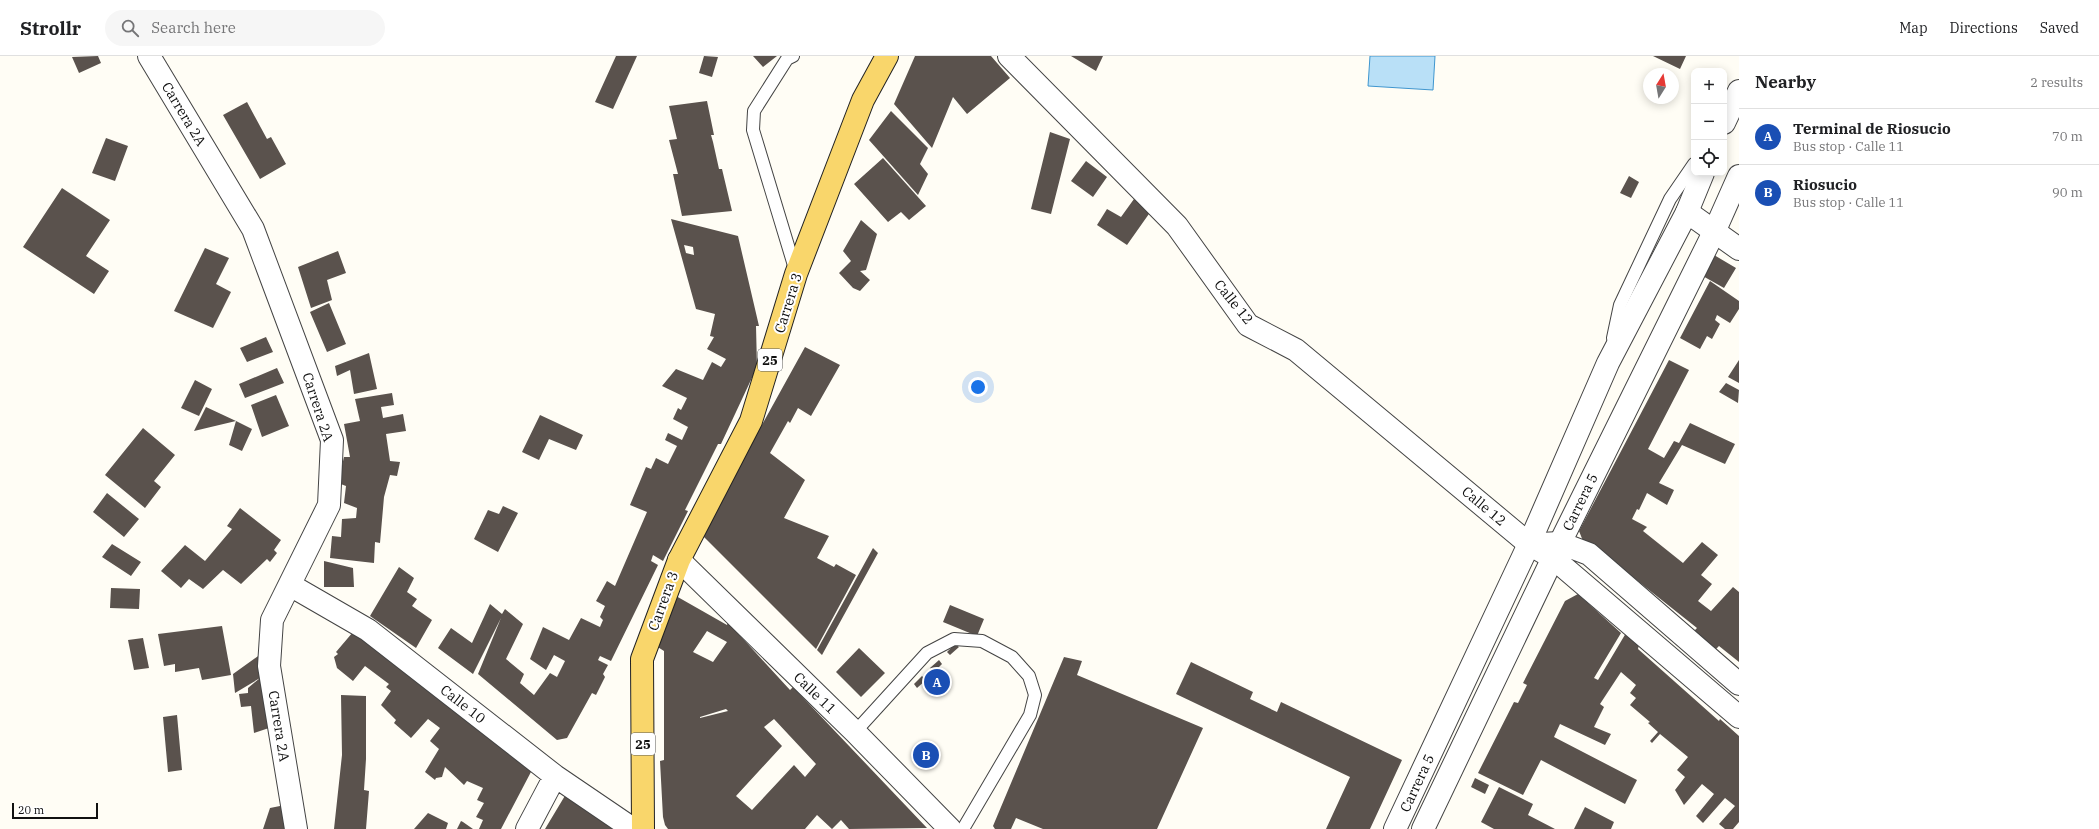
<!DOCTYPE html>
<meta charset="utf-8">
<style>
:root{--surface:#fff;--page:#f6f6f6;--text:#202124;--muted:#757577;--line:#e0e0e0;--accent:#0f766e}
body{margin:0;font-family:"IBM Plex Serif",serif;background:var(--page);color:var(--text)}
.controls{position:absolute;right:12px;top:12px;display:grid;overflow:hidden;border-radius:8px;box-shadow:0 2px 10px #0003}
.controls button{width:36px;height:36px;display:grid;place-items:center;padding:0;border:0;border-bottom:1px solid var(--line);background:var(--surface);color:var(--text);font:20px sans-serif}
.compass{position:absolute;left:1643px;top:12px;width:36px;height:36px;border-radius:50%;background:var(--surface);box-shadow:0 2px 10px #0003;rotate:11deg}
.scale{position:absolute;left:12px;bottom:10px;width:86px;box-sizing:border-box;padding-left:4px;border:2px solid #111;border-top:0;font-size:11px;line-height:14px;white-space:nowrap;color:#111;-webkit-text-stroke:3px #fff;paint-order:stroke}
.you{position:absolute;left:978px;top:331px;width:14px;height:14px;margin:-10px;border:3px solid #fff;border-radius:50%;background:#1a73e8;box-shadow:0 0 0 6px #1a73e833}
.badge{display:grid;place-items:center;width:26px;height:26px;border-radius:50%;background:var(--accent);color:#fff;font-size:13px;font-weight:700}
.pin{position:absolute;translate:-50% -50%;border:2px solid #fff;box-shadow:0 1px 4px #0006}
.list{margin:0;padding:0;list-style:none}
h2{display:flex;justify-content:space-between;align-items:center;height:52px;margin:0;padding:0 16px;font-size:17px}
h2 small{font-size:13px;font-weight:400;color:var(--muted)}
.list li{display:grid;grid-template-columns:26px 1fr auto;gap:12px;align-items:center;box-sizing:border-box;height:56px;padding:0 16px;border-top:1px solid var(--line)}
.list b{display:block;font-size:15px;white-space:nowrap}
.list p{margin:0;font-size:13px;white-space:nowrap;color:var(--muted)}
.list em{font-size:13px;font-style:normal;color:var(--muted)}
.icon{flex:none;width:22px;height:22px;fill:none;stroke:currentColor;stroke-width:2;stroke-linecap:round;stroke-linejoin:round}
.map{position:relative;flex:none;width:1739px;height:773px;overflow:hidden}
header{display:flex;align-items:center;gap:24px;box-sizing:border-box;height:56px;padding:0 20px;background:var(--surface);border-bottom:1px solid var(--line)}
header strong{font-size:19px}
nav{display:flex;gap:22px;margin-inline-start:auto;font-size:14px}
.search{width:280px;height:36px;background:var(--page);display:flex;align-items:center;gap:10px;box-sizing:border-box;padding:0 14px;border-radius:22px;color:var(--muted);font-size:15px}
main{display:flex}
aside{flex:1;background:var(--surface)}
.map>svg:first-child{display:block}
</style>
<header>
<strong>Strollr</strong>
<div class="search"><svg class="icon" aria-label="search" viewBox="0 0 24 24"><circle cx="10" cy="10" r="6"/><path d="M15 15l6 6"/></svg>Search here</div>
<nav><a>Map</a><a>Directions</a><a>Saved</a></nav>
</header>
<main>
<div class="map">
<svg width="1739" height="773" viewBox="0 0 1739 773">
<rect width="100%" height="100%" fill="#fffdf5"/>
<path fill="#b9e0f7" stroke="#3f96cf" d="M1370,0h65l-2,34 -65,-4z"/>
<path fill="#5a524d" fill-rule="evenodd" d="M98,0l3,7 -22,10 -7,-16z
M616,0h21l-24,53 -18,-7z
M704,0l14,1 -6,20 -13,-4z
M753,0h24l-14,11z
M915,0h76l19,22 -43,36 -14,-17 -21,51 -38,-44z
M1071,0h32l-7,15z
M1653,0h33l-6,13z
M707,45l7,34h-3l2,7 6,27h3l10,42 -50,5 -9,-42h5l-9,-34 8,-1 -8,-33z
M247,46l20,37 4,-2 15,27 -26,15 -37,-64z
M891,55l37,37 -8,16 8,10 -10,21 -49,-55z
M1050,76l20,7 -19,75 -20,-5z
M106,82l22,8 -13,35 -23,-8z
M883,102l43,48 -17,14 -8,-8 -13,10 -34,-38z
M1086,105l21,16 -14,20 -22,-16z
M1629,120l10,6 -8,16 -11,-5z
M62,132l48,32 -24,36 23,15 -15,23 -71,-47z
M1134,143l17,12 -24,34 -30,-20 10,-16 14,8z
M671,163l67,17 21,90h-3l1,41 -36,77h-3l-33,66 3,1 -25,50 -10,-6 -2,6 7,4 -47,96 -11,-5 -2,4 10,5 -5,9 2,3 -9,18 -4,-2 -25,45 -10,2 -79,-66 23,-56 -28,56 -35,-26 13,-20 21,15 18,-39 12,10 3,-5 18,15 -17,35 18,15 -4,9 14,12 16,-22 7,4 8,-16 -11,-6 -8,15 -16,-11 13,-32 26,13 12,-22 19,9 3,-7 -3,-3 5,-11 -9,-5 11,-20 8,5 32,-74 -17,-7 16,-38 5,2 5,-11 12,6 9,-18 -12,-6 3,-7 14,7 6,-13 -15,-8 5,-11 3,2 6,-12 -25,-12 14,-17 27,11 9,-18 9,5 5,-8 -19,-10 7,-12 -4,-1 5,-22 -19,-5zM684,189l9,2 1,8 -8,-2z
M861,164l16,14 -11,36 -6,1 10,9 -10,11 -7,-3 -14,-15 12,-12 -8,-10z
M205,192l24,10 -13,26 15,8 -18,36 -39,-17z
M338,195l8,22 -19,7 5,20 -21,8 -13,-41z
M1714,199l22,13 -12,20 -23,-13z
M1710,225l29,20v8l-9,14 -13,-8 -2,5 5,4 -8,15 -5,-3 -7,13 -20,-11z
M329,247l17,41 -19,8 -17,-40z
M266,281l7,15 -26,10 -7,-14z
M805,291l35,18 -29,51 -13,-8 -8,15 -2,-2 -18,32 35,27 -21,38 45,18 -12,22 17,9 2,-3 20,11 -40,74 -114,-114 49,-97 2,3z
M369,297l8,36 -23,5 -4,-24 -13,6 -2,-10z
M1669,304l20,10 -41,79 16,9 10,-17 5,2 11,-20 45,21 -10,20 -43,-19 -23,38 15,7 -7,15 -20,-12 -8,17 -2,-1 -5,10 15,8 -4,4 40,32 19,-21 16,13 -17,20 11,9 -14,17 13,10 22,-24 6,5v70l-20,-16 -3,3 -22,-18 3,-3 -82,-65 -32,-22 -4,-10z
M1739,304v23l-11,-6z
M277,312l7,15 -39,15 -6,-14z
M195,324l17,9 -13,27 -18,-8z
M1726,327l13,7 -1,13 -19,-11z
M392,337l2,12 -13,2 2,11 20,-4 3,17 -20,3 4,27 10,1 -3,14 -7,-1 -6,22 -4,46 -5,-1 -1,21 -44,-5 2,-22 9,1 1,-18 14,-1 1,-10 -13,-5 2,-17 -8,-3 6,-26h6l-6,-33 16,-3 -5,-22z
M276,339l13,31 -27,11 -11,-32z
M206,351l30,14 -42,10z
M540,359l43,20 -7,15 -27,-11 -10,21 -17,-8z
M236,365l16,8 -10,22 -13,-6z
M143,372l32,27 -21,26 7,6 -16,21 -40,-33z
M107,437l32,26 -15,18 -31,-25z
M503,450l15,7 -20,39 -24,-13 14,-29 11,4z
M240,452l41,32 -7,10 3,3 -7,9 -3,-3 -26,25 -18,-14 -20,19 -14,-10 -8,9 -20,-17 24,-26 20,16 27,-32 -5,-3z
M112,488l29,18 -10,14 -29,-19z
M873,492l5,5 -56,102 -5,-5z
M324,505l29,7 1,19h-30z
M399,511l15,11 -7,14 10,7 -5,7 20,14 -16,28 -46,-32z
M111,532l29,1 -1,20 -29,-1z
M1578,538l43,39 -27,45 4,2 28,-47 13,12 -1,4 81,72 1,-2 19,17v86l-6,7h-8l-6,-5 16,-18 -10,-8 -22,25 -7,-7 18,-22 -12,-10 -18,21 -9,-15 10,-13 -8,-7 11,-13 -28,-23 -8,9 -2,-2 8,-9 -10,-9 2,-1 -20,-17 6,-7 -6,-5 6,-8 -15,-13 -21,32 4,3 -10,20 17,7 -6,11 -45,-21 -6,13 83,43 -12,24 -84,-44 -18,35 -45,-22 36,-71 4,1 9,-18 -4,-2 42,-82z
M676,540l51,29 1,-3 9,5 -2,3 55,60 3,-3 134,141 -78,1 -8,-9 -9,9 -15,-14 -12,14h-137l-3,-4 -2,-8 -3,-56 4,-1v-109l-11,-7zM707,575l20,11 -14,20 -20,-10zM726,653l2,2 -28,7v-1zM774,663l42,45 -11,13 -11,-12 -42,45 -16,-14 46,-50 -18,-19z
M950,549l34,14 -7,17 -34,-14z
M222,570l9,49 -29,5 -3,-12 -24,4v-8l-11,2 -6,-32z
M358,575l174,139 -31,59h-22l4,-9 -7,-3 8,-14 -7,-3 6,-12 -16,-7 -3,4 -19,-18 -3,10 -6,1 -1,2 -10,-8 14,-23 -9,-8 10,-13 -12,-9 -17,19 -17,-15 2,-3 -15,-15 10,-14 -5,-4 3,-3 -24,-18 -12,15 -16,-13 -3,-11 4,-3 -2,-2 17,-20z
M143,582l6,30 -15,2 -6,-30z
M955,588l4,3 -9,8 -3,-3z
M859,592l26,25 -24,24 -25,-25z
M261,598l8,74 -15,5 -3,-27 -10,1 -2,-13 9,-1v-5l12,-10 -25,15 -2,-19z
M1064,601l18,4 -5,14 126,53 -46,101h-114l-27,-11 -5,11h-16l-2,-3z
M939,604l3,4 -8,8 -4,-4z
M1191,606l62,30 -3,7 27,13 4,-10 121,58 -32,69h-44l24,-52 -174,-83z
M922,620l4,4 -9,8 -3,-4z
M341,639l25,1v63l-2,31 5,1 -3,38h-32l8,-74z
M177,659l5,55 -14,2 -5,-55z
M1475,722l14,7 -4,9 -14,-7z
M1499,731l34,17 -5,11 27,14h-61l-13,-7z
M569,733l50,40h-74z
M285,749v24h-22l7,-21z
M1585,751l29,15 -3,7h-37z
M428,757l20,10 -2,6h-32z
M461,765l2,1 10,7h-16z"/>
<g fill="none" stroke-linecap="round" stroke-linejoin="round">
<g stroke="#444" stroke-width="14">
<path id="service" d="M793,0l-6,3 -33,52 -1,19 43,142
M1613,282l7,-33 50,-106 24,-35
M855,676l72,-79 27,-14 28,2 30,16 17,19 6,19 -5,20 -67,114"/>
</g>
<g stroke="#444" stroke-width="24">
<path id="minor" d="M149,0l104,173 79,211 -3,65 -57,115 -3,46 27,163
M1009,0l168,170 71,99 48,25 233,194 24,14 186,159
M1687,156l52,37
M1540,488l20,-1 29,11 150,130
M679,504l176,172 95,97
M290,529l78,45 187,146 78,53
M527,773l28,-53"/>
</g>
<g stroke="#444" stroke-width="24">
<path id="tertiary" d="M1724,67l15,-32
M1395,773l134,-285 79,-181 79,-151 16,-39
M1423,773l137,-286 155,-313 24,-54"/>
</g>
<g stroke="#222" stroke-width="24">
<path id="primary" d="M643,773l-1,-170 37,-99 72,-139 45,-147 67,-174 24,-44"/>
</g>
<use href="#service" stroke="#fff" stroke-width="12"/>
<use href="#minor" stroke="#fff" stroke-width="22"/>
<use href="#tertiary" stroke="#fff" stroke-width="22"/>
<use href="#primary" stroke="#f9d66b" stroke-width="22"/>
</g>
<g text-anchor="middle" stroke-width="4" stroke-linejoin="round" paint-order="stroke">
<g fill="#fff" stroke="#585858" stroke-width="1">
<rect x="758" y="293" width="24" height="22" rx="3"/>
<rect x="631" y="677" width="24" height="22" rx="3"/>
</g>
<g font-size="13" font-weight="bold" fill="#111">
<text x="770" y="309">25</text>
<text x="643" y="693">25</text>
</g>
<g font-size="14" fill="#111" stroke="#fff">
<text transform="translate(184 58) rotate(59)" y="5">Carrera 2A</text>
<text transform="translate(1234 246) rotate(51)" y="5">Calle 12</text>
<text transform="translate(788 247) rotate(-73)" y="5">Carrera 3</text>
<text transform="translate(318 351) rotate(72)" y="5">Carrera 2A</text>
<text transform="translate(1580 446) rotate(-64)" y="5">Carrera 5</text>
<text transform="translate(1484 450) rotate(40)" y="5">Calle 12</text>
<text transform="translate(663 545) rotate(-70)" y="5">Carrera 3</text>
<text transform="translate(815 637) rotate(44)" y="5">Calle 11</text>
<text transform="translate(463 648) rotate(38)" y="5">Calle 10</text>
<text transform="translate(279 670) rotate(81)" y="5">Carrera 2A</text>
<text transform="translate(1417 727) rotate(-65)" y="5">Carrera 5</text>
</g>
</g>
</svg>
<div class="controls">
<button>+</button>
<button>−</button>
<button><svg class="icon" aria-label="locate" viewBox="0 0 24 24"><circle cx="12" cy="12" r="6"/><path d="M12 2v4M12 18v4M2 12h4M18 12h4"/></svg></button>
</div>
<svg class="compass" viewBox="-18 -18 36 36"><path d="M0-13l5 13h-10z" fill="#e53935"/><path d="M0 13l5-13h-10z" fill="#757577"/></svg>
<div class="scale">20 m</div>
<div class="you"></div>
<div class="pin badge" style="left:937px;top:626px;background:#1a4fb4">A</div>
<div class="pin badge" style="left:926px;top:699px;background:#1a4fb4">B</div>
</div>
<aside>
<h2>Nearby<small>2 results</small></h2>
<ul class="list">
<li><span class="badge" style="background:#1a4fb4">A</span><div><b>Terminal de Riosucio</b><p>Bus stop · Calle 11</p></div><em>70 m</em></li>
<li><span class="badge" style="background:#1a4fb4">B</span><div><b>Riosucio</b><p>Bus stop · Calle 11</p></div><em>90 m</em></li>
</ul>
</aside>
</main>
